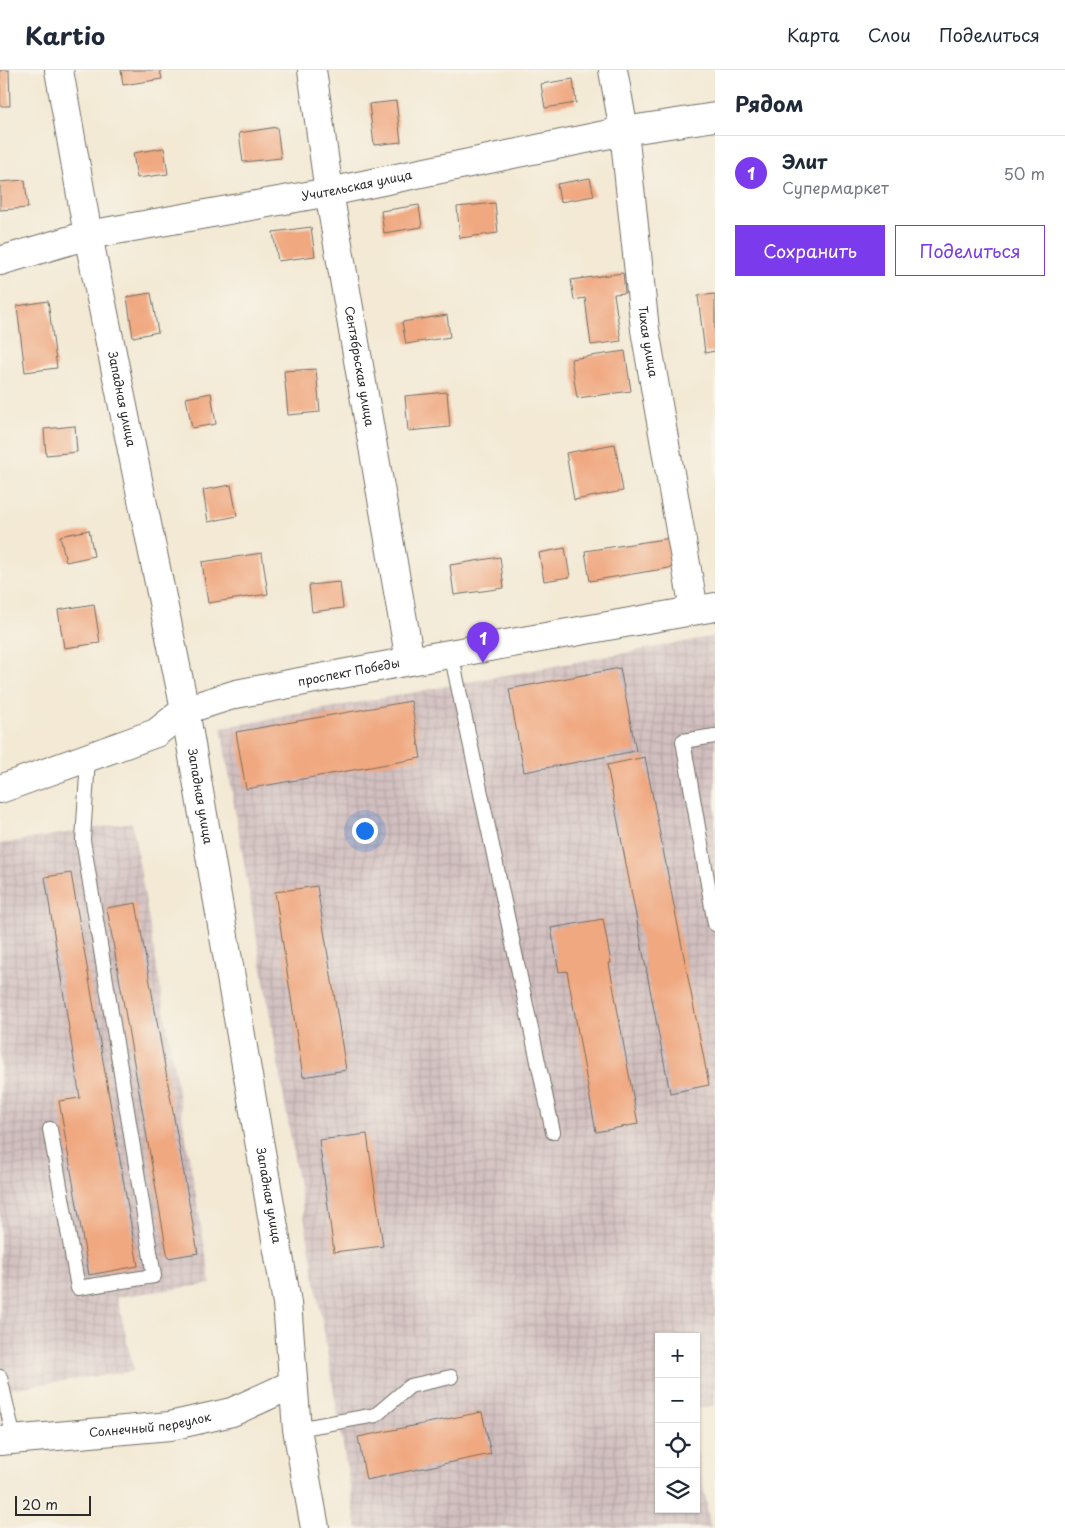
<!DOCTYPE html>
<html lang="ru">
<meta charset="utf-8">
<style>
:root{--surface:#fff;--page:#f2f2f3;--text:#1f2937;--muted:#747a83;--line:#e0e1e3;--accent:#7c3aed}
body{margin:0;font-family:"Playpen Sans",sans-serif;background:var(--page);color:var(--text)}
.controls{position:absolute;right:15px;bottom:15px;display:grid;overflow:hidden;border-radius:0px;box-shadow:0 1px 4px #0004}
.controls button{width:45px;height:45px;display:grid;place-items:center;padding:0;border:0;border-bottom:1px solid var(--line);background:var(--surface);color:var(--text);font:25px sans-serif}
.scale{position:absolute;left:15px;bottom:12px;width:76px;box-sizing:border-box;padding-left:5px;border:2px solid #2b2b2b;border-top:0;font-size:14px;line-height:18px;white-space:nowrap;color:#2b2b2b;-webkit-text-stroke:4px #f7f3e8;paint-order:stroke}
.you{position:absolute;left:364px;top:760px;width:18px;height:18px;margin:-12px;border:4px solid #fff;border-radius:50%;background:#1a73e8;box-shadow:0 0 0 8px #1a73e833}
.badge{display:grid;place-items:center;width:32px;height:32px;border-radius:50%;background:var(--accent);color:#fff;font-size:16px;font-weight:700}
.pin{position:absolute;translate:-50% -41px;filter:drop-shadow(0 1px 2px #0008)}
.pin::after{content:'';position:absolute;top:26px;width:18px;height:15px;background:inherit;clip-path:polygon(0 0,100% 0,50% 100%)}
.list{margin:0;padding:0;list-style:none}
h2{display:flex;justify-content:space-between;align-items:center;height:65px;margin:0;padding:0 20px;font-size:21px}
h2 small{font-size:16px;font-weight:400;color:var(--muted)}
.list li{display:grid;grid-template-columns:32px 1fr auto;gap:15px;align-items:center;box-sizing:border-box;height:75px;padding:0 20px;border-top:1px solid var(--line)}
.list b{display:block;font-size:19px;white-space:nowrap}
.list p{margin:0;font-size:16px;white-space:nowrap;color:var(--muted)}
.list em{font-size:16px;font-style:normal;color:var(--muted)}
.actions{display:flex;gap:10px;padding:15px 20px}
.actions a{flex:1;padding:11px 0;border:1px solid var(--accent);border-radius:0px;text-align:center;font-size:18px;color:var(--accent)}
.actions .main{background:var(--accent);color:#fff}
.icon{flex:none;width:28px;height:28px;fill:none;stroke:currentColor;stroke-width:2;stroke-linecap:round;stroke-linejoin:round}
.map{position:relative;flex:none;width:715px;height:1458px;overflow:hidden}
header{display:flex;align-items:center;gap:30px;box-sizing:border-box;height:70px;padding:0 25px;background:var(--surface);border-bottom:1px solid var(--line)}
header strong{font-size:24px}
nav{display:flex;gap:28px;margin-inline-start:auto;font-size:18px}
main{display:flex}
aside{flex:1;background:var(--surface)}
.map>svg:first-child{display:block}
</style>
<header>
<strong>Kartio</strong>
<nav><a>Карта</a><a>Слои</a><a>Поделиться</a></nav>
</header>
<main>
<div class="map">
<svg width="715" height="1458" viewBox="0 0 715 1458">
<defs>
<pattern id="industrial-grid" width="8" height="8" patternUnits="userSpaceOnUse" patternTransform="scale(1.25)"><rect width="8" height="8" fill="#d1bfbf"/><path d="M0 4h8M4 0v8" fill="none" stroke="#b4a4a4"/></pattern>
</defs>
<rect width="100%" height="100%" fill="#f7f3e8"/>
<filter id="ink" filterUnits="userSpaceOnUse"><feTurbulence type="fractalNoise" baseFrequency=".02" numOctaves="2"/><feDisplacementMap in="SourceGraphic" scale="10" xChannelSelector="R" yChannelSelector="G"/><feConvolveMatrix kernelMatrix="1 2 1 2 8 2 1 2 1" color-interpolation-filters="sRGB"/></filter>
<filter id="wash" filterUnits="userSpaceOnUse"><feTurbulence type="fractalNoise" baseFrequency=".0096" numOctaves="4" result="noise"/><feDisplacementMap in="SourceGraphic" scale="20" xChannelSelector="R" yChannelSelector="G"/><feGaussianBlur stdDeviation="1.12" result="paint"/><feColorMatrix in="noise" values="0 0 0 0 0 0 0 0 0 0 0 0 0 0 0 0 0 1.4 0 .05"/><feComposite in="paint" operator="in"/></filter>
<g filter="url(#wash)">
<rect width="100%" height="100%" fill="#f3e9d4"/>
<path fill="url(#industrial-grid)" d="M715,566v769l-19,4v-72h-37v172h37v-64l15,83h-354l-136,-800z
M132,752l79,462 -94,13 17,74 -134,19v-546z"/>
<g id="blocks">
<path fill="#f0a880" d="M0,0h9l1,36h-10z
M121,0h39l2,9 -39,6z
M573,9l3,24 -31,5 -4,-24z
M396,31l5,41 -27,3 -5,-41z
M277,57l4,31 -38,4 -4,-29z
M164,78l4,26 -31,4 -4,-25z
M590,108l4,18 -34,6 -3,-18z
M25,110l3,28 -28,2v-28z
M495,133l3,30 -38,5 -3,-31z
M419,135l3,22 -38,6 -3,-22z
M311,157l4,29 -37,5 -5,-29z
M623,203l2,20 -11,1 7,47 -30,4 -6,-47 -11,2 -3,-20z
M151,223l7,39 -25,5 -6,-40z
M715,224v57l-10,2 -7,-57z
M48,231l9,67 -32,4 -8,-66z
M447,245l3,22 -44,7 -4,-22z
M625,281l6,40 -54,7 -6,-39z
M316,299l4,43 -32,3 -4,-44z
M447,322l3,35 -42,4 -3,-35z
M211,323l5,31 -24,4 -6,-30z
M75,356l2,26 -31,3 -2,-26z
M615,374l8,47 -49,9 -8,-47z
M231,415l6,31 -29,6 -5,-32z
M89,460l5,26 -28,6 -6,-26z
M671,468l4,29 -85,14 -5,-30z
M565,478l5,29 -26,4 -5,-28z
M262,483l6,41 -60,9 -6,-41z
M500,487l4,31 -50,7 -4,-30z
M340,512l3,26 -31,4 -3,-27z
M94,534l6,39 -36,5 -6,-38z
M620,598l16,83 -112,21 -15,-83z
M411,631l10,57 -175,31 -10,-57z
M645,687l64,328 -39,8 -63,-328z
M71,803l67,393 -49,9 -30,-174 21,-3 -35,-221z
M317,816l29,184 -43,7 -28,-185z
M136,833l62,350 -30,5 -61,-350z
M603,849l8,44h-2l29,161 -42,8 -29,-161 -8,1 -8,-44z
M367,1064l16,112 -49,6 -15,-112z
M482,1342l9,42 -125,26 -8,-43z"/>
</g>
</g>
<g filter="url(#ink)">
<use href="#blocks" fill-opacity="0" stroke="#716e66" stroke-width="1"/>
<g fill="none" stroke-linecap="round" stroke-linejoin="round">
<g stroke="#716e66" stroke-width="16">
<path id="service" d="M451,583l102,479
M715,666l-32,5 32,183
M50,1059l28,159 76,-12 -71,-436 5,-82
M0,1307l14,62
M297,1359l79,-14 34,-29 41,-9"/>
</g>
<g stroke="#716e66" stroke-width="30">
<g id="minor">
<path id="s1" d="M59,0l29,165 97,475 102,593 10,126 18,99"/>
<path id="s2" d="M312,0l17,122 81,469"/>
<path id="s3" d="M613,0l11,61 21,199 49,280"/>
<path id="s4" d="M0,191l88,-26 241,-43 295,-61 91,-14"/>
<path id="s5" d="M0,719l156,-56 29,-23 51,-16 174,-33 305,-54"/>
<path id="s6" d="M0,1371l170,-15 62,-14 61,-28"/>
</g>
</g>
<use href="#service" stroke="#fff" stroke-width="14"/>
<use href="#minor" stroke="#fff" stroke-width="28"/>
</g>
</g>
<g text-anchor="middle" stroke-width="4" stroke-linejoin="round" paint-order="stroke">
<g font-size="12" fill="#2b2b2b" stroke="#f7f3e8">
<text dy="4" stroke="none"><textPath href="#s4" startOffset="365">Учительская улица</textPath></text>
<text dy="4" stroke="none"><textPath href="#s3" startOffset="274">Тихая улица</textPath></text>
<text dy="4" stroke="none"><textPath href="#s2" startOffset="300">Сентябрьская улица</textPath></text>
<text dy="4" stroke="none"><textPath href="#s1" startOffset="335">Западная улица</textPath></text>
<text dy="4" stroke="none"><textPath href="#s5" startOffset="371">проспект Победы</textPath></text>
<text dy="4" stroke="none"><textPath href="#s1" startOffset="740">Западная улица</textPath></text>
<text dy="4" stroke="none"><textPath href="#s1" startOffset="1145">Западная улица</textPath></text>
<text dy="4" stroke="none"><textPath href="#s6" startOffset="151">Солнечный переулок</textPath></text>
</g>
</g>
</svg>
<div class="controls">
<button>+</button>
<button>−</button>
<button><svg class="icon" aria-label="locate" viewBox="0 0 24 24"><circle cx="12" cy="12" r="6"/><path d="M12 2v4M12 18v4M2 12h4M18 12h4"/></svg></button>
<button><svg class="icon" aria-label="layers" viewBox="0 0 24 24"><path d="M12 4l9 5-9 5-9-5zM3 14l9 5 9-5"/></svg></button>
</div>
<div class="scale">20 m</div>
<div class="you"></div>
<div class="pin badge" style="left:483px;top:593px">1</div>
</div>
<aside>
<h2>Рядом<small></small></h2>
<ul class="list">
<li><span class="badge">1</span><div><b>Элит</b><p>Супермаркет</p></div><em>50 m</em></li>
</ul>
<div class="actions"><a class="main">Сохранить</a><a>Поделиться</a></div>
</aside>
</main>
